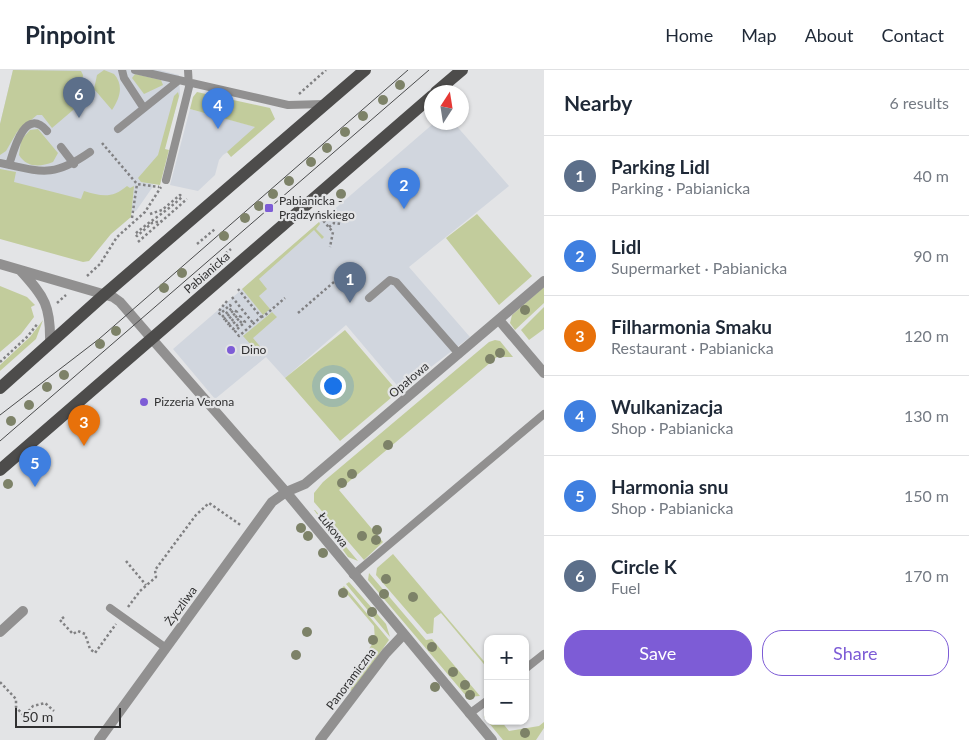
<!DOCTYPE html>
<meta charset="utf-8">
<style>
:root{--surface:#fff;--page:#f2f2f3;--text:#1f2937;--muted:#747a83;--line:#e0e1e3;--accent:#7d5cd6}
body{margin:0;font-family:Lato,sans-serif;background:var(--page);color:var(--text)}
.controls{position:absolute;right:15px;bottom:15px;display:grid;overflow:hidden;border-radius:10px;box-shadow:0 1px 4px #0004}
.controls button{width:45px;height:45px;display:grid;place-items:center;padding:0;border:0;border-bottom:1px solid var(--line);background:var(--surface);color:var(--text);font:25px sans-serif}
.compass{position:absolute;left:424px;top:15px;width:45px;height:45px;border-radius:50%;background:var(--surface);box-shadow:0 1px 4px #0004;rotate:12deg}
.scale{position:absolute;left:15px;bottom:12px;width:106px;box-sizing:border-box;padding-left:5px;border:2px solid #303031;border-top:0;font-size:14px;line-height:18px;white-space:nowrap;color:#303031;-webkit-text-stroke:4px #e3e4e6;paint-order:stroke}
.you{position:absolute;left:332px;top:315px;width:18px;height:18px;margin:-12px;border:4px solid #fff;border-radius:50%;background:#1a73e8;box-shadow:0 0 0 8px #1a73e833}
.badge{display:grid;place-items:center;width:32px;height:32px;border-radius:50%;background:var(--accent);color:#fff;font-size:16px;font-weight:700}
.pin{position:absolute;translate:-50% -41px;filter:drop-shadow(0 1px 2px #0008)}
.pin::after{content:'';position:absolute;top:26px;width:18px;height:15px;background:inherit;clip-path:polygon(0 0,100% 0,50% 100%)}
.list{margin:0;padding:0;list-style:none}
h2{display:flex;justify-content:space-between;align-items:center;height:65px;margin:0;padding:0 20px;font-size:21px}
h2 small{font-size:16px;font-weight:400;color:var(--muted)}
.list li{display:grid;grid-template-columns:32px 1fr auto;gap:15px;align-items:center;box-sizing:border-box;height:80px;padding:0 20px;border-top:1px solid var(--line)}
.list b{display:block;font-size:19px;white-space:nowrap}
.list p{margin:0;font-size:16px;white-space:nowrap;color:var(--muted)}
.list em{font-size:16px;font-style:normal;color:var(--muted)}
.actions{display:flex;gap:10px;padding:15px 20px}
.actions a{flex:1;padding:11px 0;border:1px solid var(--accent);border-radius:20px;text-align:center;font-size:18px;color:var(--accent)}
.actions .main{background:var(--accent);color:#fff}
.map{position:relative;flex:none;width:544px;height:670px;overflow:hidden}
header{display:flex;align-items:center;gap:30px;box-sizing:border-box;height:70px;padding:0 25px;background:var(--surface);border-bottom:1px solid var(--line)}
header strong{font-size:24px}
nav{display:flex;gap:28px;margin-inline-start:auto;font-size:18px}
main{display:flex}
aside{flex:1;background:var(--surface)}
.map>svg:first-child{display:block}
</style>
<header>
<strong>Pinpoint</strong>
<nav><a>Home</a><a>Map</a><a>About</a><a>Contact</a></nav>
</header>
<main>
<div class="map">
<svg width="544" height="670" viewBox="0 0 544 670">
<rect width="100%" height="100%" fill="#e3e4e6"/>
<path fill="#d1d6de" d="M13,0h146l20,5 1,19 -28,94 -16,23 -136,-29v-58z
M190,39l66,18 -19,19 -14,9 -4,5 -4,15 -17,16 -28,-6z
M434,53h20l55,63 -100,81 61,70 -69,53 -55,-65 -61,53 -19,-21 -51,42 -42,-50z"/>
<path fill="#c2cc9c" d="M13,0l68,1 2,4 -2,16 5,8 -34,29 -10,-13h-5l-20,17 -11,19 -6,4v-31z
M104,0l10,4c10,11 6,24 -2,36l-18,-21 3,-14z
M135,4l26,6 2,5 -19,9 -12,-16z
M178,22l1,4 -14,53 4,1 -9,35 -19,-3 -3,-4 20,-23 16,-59z
M197,22l73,16 5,11 -44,38 -4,-5 28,-25 -65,-18 3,-12z
M38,59l20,24 -5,9c-13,5 -26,6 -34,-7l2,-15 9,-10z
M0,99l16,3 -2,10 67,17 3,-8c17,5 28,8 43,-5l3,2 4,-2 -3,31 -20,17 -22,27 -6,1 -83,-23z
M477,144l55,62 -33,29 -53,-67z
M319,152l1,2 -4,5 8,8 -2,2 -8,-9 -55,49 8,10 -8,7 11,13 -7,6 -21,-26z
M0,216l27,11 8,8 -4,2 3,10 -13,17 -21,18z
M544,217v16l-29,27 -5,-7 2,-8z
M544,237v22l-15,11 -8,-10z
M272,242l5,5 -24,21 11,13 -4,4 -17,-19z
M43,250l-7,19 -36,32v-6l30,-28z
M345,260l53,62 -58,49 -55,-63z
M495,270l5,1 13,16h-16l-158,133 44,52 -19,18 -50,-58v-9l9,-11 166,-140z
M314,440h1l43,51 -10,-4z
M393,484l95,112v3l-47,-56 -7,5 -1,15 -6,1 -51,-59 1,-7z
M369,503l57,67 6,-1 48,57 -13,1 -99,-117z
M349,512l37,42 4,13 -44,-53z
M344,516l45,54 -35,50 -6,1 -5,-4 32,-47 -1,-14 -32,-38z
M487,635l1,16h13l8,10 30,-5 5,-4v6l-8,12h-33l-19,-23z"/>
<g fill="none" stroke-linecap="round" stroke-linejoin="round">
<path stroke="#818183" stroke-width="2.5" stroke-dasharray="2.5 2.5" stroke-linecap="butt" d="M299,24l27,-24
M102,73l35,41 22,3
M150,144l12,-4 18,-15 2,2c-15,14 -32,24 -47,37l2,2 15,-13 10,-2
M320,147l13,15 -3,15
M132,148l5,-34
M329,157l5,-4 7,1
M138,172l49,-43
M197,174l18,-15
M214,193l17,-14
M87,206l13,-12 17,-27 28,-25 16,-25
M232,227l21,26
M227,231l-9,11 2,2 10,-9 2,3 -10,9 2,2 10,-9 3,2 -11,9 2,3 10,-9 3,2 -11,9 3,3 10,-9 2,2 -10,9 4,5 22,-19 -23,-28
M57,233l9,-8
M298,243l51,-44
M261,247l3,-1 21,-18
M0,292l28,-26 10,-13
M126,491l20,24
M128,537l12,-16 16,-14 -1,-7 41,-55 13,-12 33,23
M64,547l-4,3 13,14 5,-3 7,3 5,15 5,4 21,-29
M0,612l16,17v8l8,9 9,-10 12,-3 9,8"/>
<path stroke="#919090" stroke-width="8" d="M122,0l2,8 19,29
M135,0l153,35 36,-1
M118,59l60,-48
M61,77l13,17
M0,93c42,9 53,15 90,-11
M9,95c5,-16 16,-59 38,-34
M166,110l23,-93 -1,-17
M369,228l21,-18 6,2 63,72
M353,505l191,-161
M110,538l56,40
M525,599l19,-15
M469,644l19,-14"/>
<path stroke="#919090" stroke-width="10" d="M499,250l45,53
M152,269l134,153 206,248
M0,562l23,-21
M99,670l173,-238 14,-10 19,-8 239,-203
M320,670l66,-87 17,-18"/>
<path stroke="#919090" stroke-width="10" d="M0,194l113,33 7,5 32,37
M20,200c25,27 31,36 30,74"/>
<path stroke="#4d4c4b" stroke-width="12" d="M436,22l26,-22
M0,318l105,-94 260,-224
M0,400l432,-374"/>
<path stroke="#4b4c4d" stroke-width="1" d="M0,345l99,-76 309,-269
M0,371l429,-371"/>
</g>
<g fill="#7d8268">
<circle cx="400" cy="15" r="5"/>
<circle cx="383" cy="30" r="5"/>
<circle cx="363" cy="46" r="5"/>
<circle cx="345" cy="62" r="5"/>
<circle cx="327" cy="78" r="5"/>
<circle cx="311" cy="92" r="5"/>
<circle cx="289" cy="111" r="5"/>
<circle cx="273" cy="124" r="5"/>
<circle cx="341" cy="124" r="5"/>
<circle cx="259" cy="136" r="5"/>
<circle cx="245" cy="148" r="5"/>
<circle cx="224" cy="166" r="5"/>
<circle cx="182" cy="203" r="5"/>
<circle cx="164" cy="218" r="5"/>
<circle cx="525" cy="240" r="5"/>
<circle cx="116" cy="261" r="5"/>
<circle cx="100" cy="274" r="5"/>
<circle cx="500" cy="283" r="5"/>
<circle cx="490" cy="289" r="5"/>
<circle cx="64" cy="305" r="5"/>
<circle cx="47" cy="317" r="5"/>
<circle cx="29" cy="335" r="5"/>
<circle cx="11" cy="351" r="5"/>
<circle cx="388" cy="375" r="5"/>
<circle cx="352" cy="404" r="5"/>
<circle cx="342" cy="413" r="5"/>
<circle cx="8" cy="414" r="5"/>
<circle cx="301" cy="458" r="5"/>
<circle cx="377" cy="460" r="5"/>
<circle cx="308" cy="466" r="5"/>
<circle cx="362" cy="466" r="5"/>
<circle cx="376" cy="470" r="5"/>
<circle cx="323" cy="483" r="5"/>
<circle cx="386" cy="509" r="5"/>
<circle cx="343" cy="523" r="5"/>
<circle cx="384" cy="524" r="5"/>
<circle cx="413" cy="527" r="5"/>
<circle cx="372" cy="542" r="5"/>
<circle cx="307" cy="562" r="5"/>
<circle cx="373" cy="570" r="5"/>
<circle cx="432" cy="577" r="5"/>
<circle cx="296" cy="585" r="5"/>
<circle cx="453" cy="602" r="5"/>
<circle cx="465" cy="615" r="5"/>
<circle cx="435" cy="617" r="5"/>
<circle cx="470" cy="625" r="5"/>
<circle cx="525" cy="663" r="5"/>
</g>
<g fill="#7d5cd6" stroke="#e3e4e6" stroke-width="2">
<rect x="264" y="133" width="10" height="10" rx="2.5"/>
<circle cx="231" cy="280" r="5"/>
<circle cx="144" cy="332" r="5"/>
</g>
<g text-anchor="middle" stroke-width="4.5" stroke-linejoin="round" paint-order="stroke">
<g font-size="12" fill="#303031" stroke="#e3e4e6" text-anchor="start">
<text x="279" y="135">Pabianicka -<tspan x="279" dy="14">Prądzyńskiego</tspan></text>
<text x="241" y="284">Dino</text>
<text x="154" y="336">Pizzeria Verona</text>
</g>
<g font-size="12" fill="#303031" stroke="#e3e4e6">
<text transform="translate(207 203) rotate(-41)" y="4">Pabianicka</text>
<text transform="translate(409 310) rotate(-40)" y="4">Opałowa</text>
<text transform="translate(333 460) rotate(51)" y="4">Łukowa</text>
<text transform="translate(181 536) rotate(-54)" y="4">Życzliwa</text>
<text transform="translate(351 609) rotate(-53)" y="4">Panoramiczna</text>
</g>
</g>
</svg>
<div class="controls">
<button>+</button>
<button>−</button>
</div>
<svg class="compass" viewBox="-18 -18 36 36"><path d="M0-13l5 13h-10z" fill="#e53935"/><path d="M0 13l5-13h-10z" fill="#747a83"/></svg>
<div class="scale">50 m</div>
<div class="you"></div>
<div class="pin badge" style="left:350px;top:233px;background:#5c6f8a">1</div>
<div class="pin badge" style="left:404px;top:139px;background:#3f7fe0">2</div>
<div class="pin badge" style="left:84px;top:376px;background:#e8710a">3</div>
<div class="pin badge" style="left:218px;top:59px;background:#3f7fe0">4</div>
<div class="pin badge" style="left:35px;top:417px;background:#3f7fe0">5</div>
<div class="pin badge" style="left:79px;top:48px;background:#5c6f8a">6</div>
</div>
<aside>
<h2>Nearby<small>6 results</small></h2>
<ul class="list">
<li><span class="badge" style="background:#5c6f8a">1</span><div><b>Parking Lidl</b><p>Parking · Pabianicka</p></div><em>40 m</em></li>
<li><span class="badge" style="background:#3f7fe0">2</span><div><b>Lidl</b><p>Supermarket · Pabianicka</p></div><em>90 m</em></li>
<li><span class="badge" style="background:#e8710a">3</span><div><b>Filharmonia Smaku</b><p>Restaurant · Pabianicka</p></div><em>120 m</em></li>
<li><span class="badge" style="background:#3f7fe0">4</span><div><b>Wulkanizacja</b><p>Shop · Pabianicka</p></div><em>130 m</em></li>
<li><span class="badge" style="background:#3f7fe0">5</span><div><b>Harmonia snu</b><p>Shop · Pabianicka</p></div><em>150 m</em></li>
<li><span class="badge" style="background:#5c6f8a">6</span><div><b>Circle K</b><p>Fuel</p></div><em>170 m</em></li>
</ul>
<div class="actions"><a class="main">Save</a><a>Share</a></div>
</aside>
</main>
